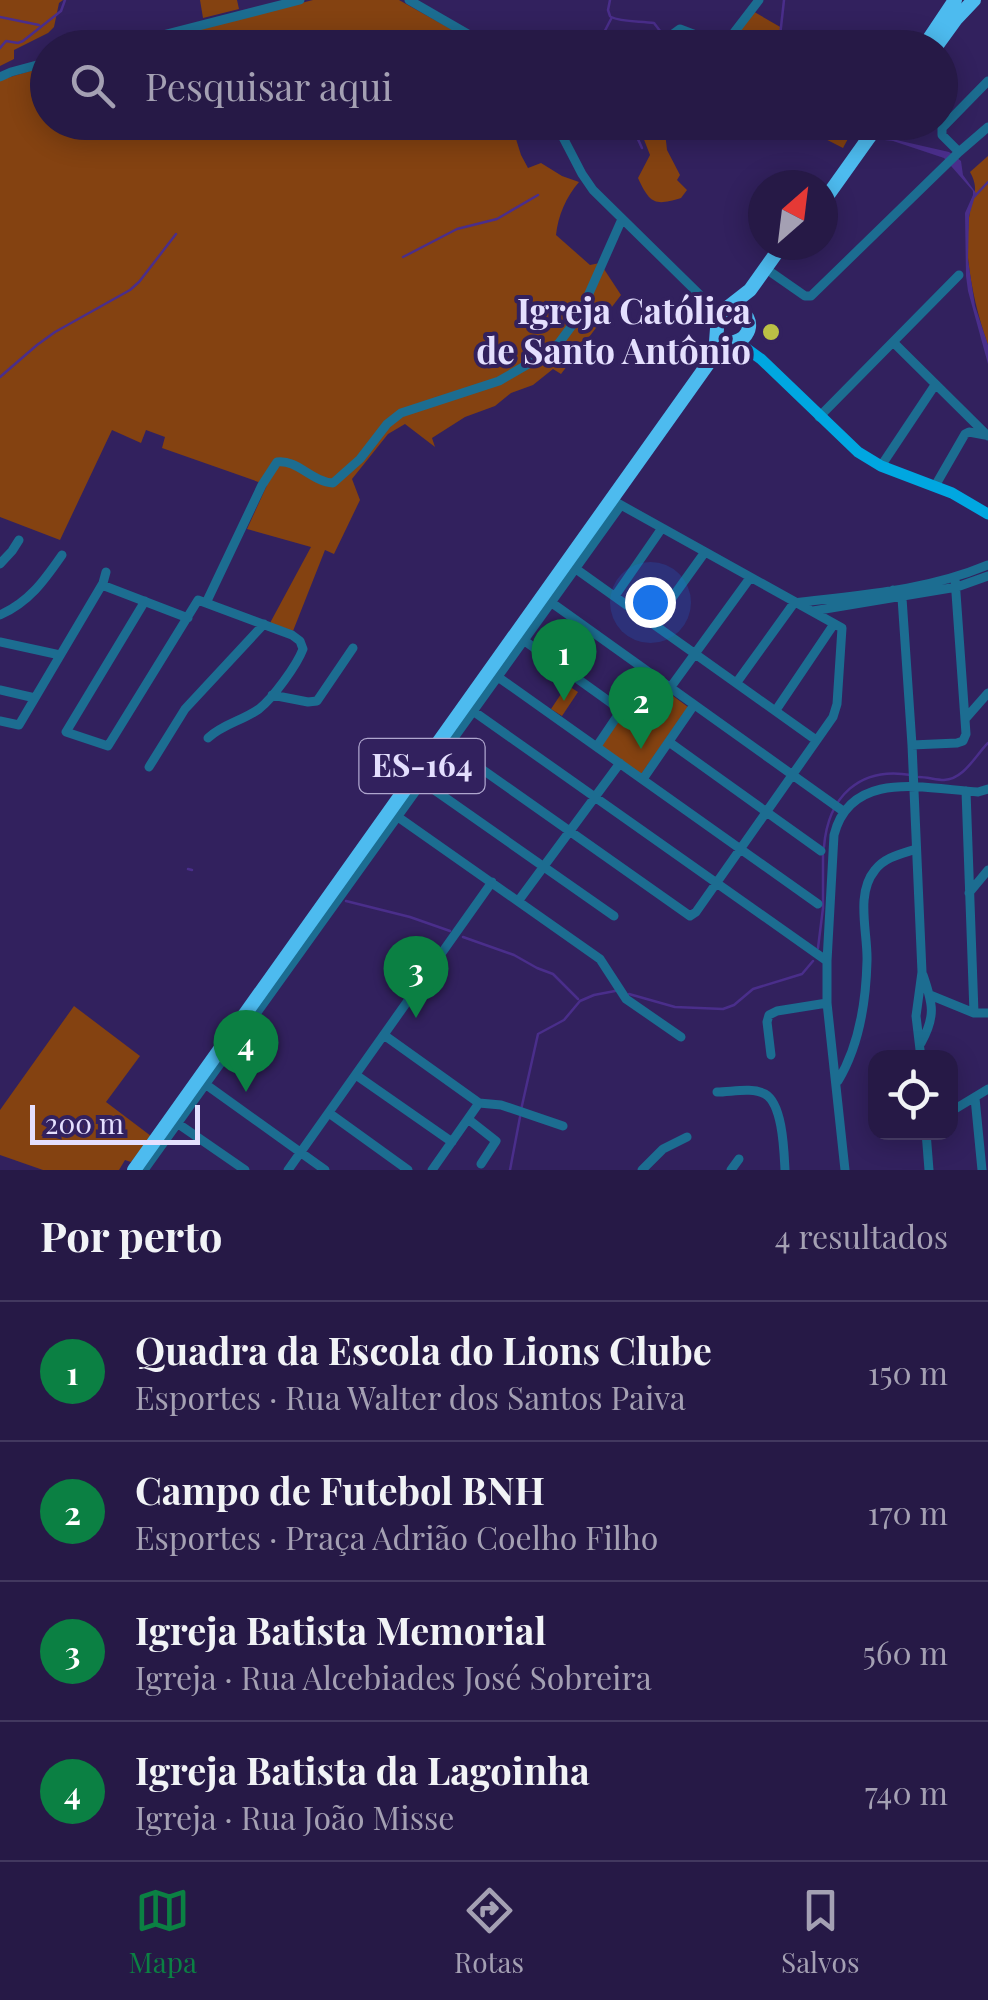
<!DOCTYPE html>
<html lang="pt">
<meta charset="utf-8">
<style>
:root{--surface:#261946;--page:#322651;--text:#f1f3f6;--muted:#a4a0b3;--line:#42385f;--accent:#0b8043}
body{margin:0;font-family:"Playfair Display",serif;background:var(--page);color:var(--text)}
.controls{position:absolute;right:30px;bottom:30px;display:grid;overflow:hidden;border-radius:20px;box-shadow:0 5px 25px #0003}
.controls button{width:90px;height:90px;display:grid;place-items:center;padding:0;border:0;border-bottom:2px solid var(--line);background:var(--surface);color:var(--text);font:50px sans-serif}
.compass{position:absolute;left:748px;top:170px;width:90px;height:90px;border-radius:50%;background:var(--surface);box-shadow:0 5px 25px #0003;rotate:28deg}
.scale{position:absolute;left:30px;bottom:25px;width:170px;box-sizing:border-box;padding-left:10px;border:5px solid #e4dffe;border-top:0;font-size:28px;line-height:35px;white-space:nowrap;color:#e4dffe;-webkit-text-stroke:8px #32215e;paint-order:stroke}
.you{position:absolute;left:650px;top:602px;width:35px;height:35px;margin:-25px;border:8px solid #fff;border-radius:50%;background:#1a73e8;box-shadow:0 0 0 15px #1a73e833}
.badge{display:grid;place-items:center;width:65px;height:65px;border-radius:50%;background:var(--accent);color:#fff;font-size:32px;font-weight:700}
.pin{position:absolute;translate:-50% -82px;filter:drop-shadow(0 2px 5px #0008)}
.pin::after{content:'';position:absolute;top:52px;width:35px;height:30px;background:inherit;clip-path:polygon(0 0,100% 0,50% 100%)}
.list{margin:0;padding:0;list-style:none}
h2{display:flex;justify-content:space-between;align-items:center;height:130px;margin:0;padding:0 40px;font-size:42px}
h2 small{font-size:32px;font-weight:400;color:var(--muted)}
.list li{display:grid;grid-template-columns:65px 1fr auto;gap:30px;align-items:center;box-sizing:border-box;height:140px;padding:0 40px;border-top:2px solid var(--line)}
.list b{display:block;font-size:38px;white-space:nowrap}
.list p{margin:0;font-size:32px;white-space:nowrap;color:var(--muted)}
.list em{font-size:32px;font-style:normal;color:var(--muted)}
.icon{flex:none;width:55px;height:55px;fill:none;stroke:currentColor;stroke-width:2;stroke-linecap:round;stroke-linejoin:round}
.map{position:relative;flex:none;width:988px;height:1170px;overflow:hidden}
.search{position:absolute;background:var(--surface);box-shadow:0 5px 25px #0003;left:30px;right:30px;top:30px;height:110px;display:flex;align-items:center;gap:25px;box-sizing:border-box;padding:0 35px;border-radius:55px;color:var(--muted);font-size:38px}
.sheet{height:690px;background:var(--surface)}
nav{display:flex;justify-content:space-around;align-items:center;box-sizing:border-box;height:140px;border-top:2px solid var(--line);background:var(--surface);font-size:28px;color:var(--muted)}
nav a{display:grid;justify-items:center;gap:5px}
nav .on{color:var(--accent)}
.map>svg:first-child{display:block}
</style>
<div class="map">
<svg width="988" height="1170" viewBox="0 0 988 1170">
<rect width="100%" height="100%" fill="#32215e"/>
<path fill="#844211" d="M0,0h63l-4,3 -5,24 -6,6 -34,17v9l-14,7z
M200,0h37l2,9 -36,9z
M313,0h86l84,47 -361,1z
M751,10l31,18 -3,6 4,13 -58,1z
M47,66l1,56 463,1 10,32 7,13 13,-5 21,13 17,6c-13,15 -21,34 -23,53l34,30 10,-2 21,32 -60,79 -8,-5 -20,16 -22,8 -16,13 -30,11 -33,21 3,9 -30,-23 -17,10 -36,45 8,21 -26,54 -9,-4 -32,81 -23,-8 41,-76 -64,-18 20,-44 -105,-37 3,-11 -19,-7 -5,13 -29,-13 -52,110 -60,-23v-437z
M630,123h34l3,27 13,25 -3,5 10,10 -6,8c-26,8 -31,6 -43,-20l12,-23 -7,-18z
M794,123h54v9l2,3 -7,13z
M988,156v189c-10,-29 -17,-57 -20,-87 -1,-13 0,-28 1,-40 2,-20 12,-26 1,-46z
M650,679l38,28 -46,66 -4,1 -37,-28 44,-64z
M567,685l11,7 -16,24 -11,-7z
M74,1006l66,50 -34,46 45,34 -20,26 -6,-2 -6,10h-76l-43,-15v-45z"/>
<path fill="#4a2e8b" d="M879,136l70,16 12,9 2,14 13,18 -7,23 -1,44 7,46 13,39v19l-20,-73 -2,-15 -1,-63 8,-18v-4l-29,-33 -51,-17 -17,-2z"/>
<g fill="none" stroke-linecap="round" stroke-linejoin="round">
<path stroke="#4a2e8b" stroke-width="2.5" d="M610,0l-2,10 2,6
M0,17l39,8
M611,17c10,5 30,4 43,6l19,25
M0,48l6,-7 12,2 5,-2 38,-30 4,-11
M596,48l15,-29
M782,48l-2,-12 4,-36
M630,122l12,26
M845,122l18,11
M974,197l14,-15
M403,257l54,-28 40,-10 41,-24
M0,377l37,-32 18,-13 75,-42 9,-8 37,-48
M919,777c8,0 17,3 25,3 20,-1 31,-24 44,-37
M824,847c4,-50 35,-81 87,-72
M188,869l4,1
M346,901l64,16 40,14
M463,937l51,18 23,13 16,6 25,25
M818,948l5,-40v-53
M629,994l46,13 48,2 11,-4 19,-16 49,-15 11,-13
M521,1110l17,-76 26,-14 16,-19 14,-6 21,-4
M510,1170l10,-53"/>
<path stroke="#1c6d91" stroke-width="9" d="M409,0l83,48
M112,48l188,-48
M654,48l26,-19 37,14h9l33,-43
M0,77l11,-5 37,-10
M555,122l27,52 11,16 111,109 7,10 4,11
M959,152l-17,-17v-7l46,-47
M772,273l33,23h6l148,-144 29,-25
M893,342l95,94
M819,417l140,-142
M881,466l54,-81
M935,486l30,-52 4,-2 16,3
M0,564l12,-13 7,-11
M576,569l240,171
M102,585l86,33
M893,590l9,8 10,147 10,227 -6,44 5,42
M615,596l47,-68
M145,601l-79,131 42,14 90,-146 8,3
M206,603l56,-118 15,-23c20,-3 35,20 56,21l27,-24 27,-35 14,-11 98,-32 43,-25 17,-13 20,-27 43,-97
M206,603l86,32 8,6 3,8c-6,16 -30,49 -44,60 -17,12 -36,15 -51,29
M552,603l291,208
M813,611l144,-24 31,-11
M0,615c29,-13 44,-34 62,-60
M654,623l51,-71
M522,639l99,71
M0,642l60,13
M498,677l320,227
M737,682l57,-79c66,-8 132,-12 194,-38
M670,688l80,-110
M0,690l35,8
M272,695l36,7 9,-1 36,-53
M776,710l58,-86
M473,711l354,250
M966,718l22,-25
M0,721l19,4 84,-142 3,-11
M669,742l152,109
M912,745l45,-2 6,-2 3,-7 -11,-155
M449,746l241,170 6,-4 137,-195 4,-13 5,-76 -230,-128
M597,746l50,-74
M149,767l36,-58 79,-85
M643,779l51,-74
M423,782l191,134
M966,791l8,222
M398,817l202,142 26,40 55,38
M969,893l19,-23
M519,900l101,-137
M930,995l44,18h14
M384,1035l95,68 22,2 62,21
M921,1043c15,-27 12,-39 2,-68
M771,1055l-4,-33 2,-7 8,-4 50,-8
M356,1075l96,67
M201,1081l124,89
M838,1081c21,-35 28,-79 29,-120 1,-28 -12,-67 8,-91 10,-13 26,-16 41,-21
M717,1092c15,0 35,-5 48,2 18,10 19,58 20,76
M975,1098l7,72
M950,1112l38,-23
M329,1113l79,57
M468,1119l28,22 -15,23
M177,1123l68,47
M926,1132l3,38
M144,1170l477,-665
M288,1170l204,-288
M432,1170l47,-67
M642,1170l21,-21 24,-12
M731,1170l8,-11
M845,1170l-18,-167v-42l7,-126c17,-67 93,-46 144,-43l10,-3"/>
<path stroke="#00a7e1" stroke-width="11" d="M736,341l25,18 97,93 23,14 71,27 36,21"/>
<path stroke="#4dbbef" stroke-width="14" d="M923,48l32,-48
M935,48l21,-29 18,-19
M823,202l57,-80
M710,361l6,-19 2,-27 32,-25 32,-45
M134,1170l576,-809c5,-5 12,-13 19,-17 5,-3 10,-2 15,-7 12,-13 1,-28 -13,-31"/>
</g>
<circle fill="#bac045" stroke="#32215e" stroke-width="4" cx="771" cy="332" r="10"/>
<g text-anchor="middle" stroke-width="8" stroke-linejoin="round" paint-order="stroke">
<rect fill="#32215e" stroke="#afa6ce" stroke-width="2.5" x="359.5" y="739" width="125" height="54" rx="8"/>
<g font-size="32" font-weight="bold" fill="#e4dffe">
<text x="422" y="777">ES-164</text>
</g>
<g font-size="35" font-weight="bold" fill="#e4dffe" stroke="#32215e" text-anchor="end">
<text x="751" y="324">Igreja Católica<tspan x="751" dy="40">de Santo Antônio</tspan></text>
</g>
</g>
</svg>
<div class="controls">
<button><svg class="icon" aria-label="locate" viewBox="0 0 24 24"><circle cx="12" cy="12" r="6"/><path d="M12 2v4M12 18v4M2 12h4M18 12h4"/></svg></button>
</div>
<svg class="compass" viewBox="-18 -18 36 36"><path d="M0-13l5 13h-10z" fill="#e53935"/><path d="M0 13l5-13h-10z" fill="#a4a0b3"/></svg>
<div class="scale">200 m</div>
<div class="you"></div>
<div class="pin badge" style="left:564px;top:701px">1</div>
<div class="pin badge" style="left:641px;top:749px">2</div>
<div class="pin badge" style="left:416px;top:1018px">3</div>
<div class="pin badge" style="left:246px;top:1092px">4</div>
<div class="search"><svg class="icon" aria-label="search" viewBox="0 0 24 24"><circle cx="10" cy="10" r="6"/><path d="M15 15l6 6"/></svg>Pesquisar aqui</div>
</div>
<section class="sheet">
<h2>Por perto<small>4 resultados</small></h2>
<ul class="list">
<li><span class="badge">1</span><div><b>Quadra da Escola do Lions Clube</b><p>Esportes · Rua Walter dos Santos Paiva</p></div><em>150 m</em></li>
<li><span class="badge">2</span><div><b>Campo de Futebol BNH</b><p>Esportes · Praça Adrião Coelho Filho</p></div><em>170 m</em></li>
<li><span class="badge">3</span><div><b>Igreja Batista Memorial</b><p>Igreja · Rua Alcebiades José Sobreira</p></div><em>560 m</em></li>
<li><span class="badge">4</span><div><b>Igreja Batista da Lagoinha</b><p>Igreja · Rua João Misse</p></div><em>740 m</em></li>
</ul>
</section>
<nav>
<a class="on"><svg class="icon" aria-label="map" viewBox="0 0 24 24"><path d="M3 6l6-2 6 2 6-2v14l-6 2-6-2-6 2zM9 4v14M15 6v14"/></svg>Mapa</a>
<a><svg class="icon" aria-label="directions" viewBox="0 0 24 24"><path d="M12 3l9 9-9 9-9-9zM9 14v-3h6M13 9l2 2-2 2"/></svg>Rotas</a>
<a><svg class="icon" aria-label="saved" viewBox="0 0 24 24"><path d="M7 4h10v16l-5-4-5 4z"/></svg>Salvos</a>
</nav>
